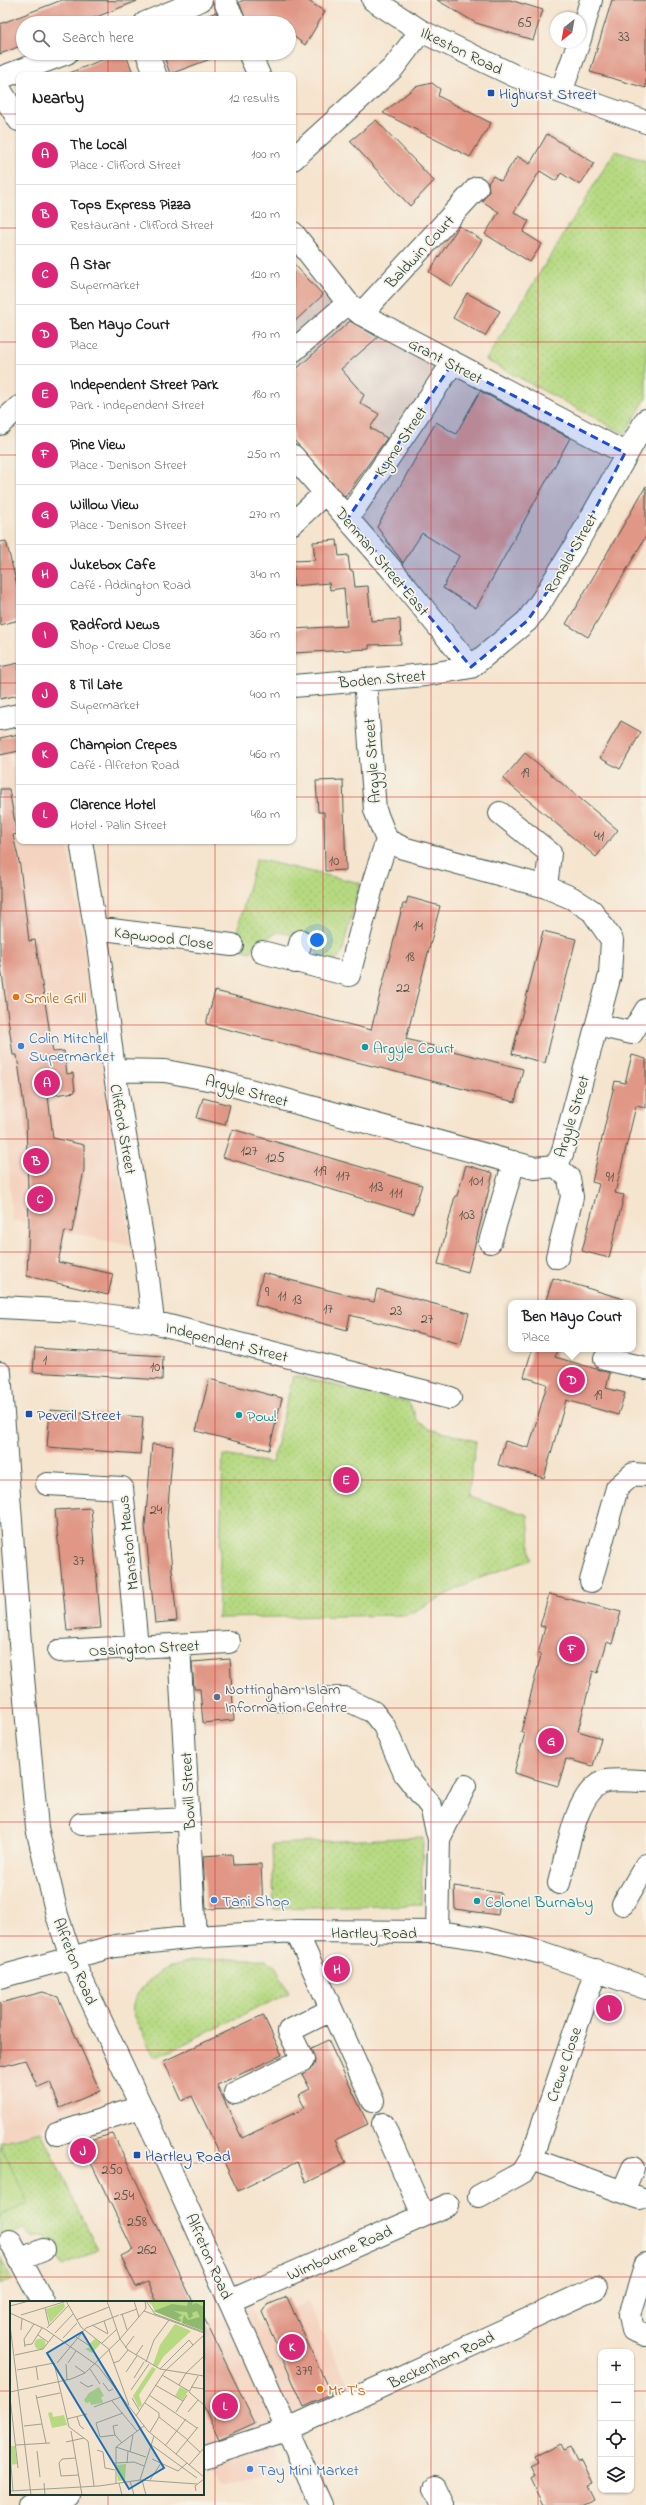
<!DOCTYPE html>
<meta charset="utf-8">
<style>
:root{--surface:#fff;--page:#f2f2f2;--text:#202124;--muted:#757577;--line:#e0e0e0;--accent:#db2777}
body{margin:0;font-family:"Indie Flower",sans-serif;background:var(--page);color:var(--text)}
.controls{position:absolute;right:12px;bottom:12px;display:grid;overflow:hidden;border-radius:8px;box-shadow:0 1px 3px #0004}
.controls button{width:36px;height:36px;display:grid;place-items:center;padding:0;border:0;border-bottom:1px solid var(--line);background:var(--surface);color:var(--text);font:20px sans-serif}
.compass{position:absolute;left:550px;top:12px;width:36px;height:36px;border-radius:50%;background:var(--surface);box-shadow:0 1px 3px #0004;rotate:211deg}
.you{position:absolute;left:317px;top:940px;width:14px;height:14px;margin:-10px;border:3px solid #fff;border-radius:50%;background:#1a73e8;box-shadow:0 0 0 6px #1a73e833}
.badge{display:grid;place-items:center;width:26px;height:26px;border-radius:50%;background:var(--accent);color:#fff;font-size:13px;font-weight:700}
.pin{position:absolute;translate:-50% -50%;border:2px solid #fff;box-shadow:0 1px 4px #0006}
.popup{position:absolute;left:508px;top:1300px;width:128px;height:52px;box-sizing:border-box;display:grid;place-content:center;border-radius:8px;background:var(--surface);filter:drop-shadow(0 1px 3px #0005);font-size:13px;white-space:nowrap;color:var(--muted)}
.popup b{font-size:15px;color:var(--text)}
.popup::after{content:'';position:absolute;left:50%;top:100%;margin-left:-8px;border:8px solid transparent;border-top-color:var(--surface)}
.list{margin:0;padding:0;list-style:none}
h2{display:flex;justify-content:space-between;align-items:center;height:52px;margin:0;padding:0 16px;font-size:17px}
h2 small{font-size:13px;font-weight:400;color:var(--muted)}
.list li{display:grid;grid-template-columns:26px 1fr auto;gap:12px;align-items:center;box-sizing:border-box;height:60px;padding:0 16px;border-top:1px solid var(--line)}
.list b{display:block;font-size:15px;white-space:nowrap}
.list p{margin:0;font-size:13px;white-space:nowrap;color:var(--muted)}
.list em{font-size:13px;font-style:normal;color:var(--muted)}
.icon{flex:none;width:22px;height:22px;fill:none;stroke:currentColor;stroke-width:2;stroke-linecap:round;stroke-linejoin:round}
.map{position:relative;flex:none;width:646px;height:2505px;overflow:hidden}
.search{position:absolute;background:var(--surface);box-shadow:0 1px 3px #0004;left:16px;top:16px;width:280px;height:44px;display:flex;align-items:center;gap:10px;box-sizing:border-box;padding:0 14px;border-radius:22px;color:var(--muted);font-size:15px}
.panel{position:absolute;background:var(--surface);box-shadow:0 1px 3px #0004;left:16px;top:72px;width:280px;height:772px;border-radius:8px}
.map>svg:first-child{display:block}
</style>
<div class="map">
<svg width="646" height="2505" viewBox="0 0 646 2505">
<defs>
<pattern id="grass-dots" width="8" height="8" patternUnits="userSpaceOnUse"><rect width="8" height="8" fill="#b6d981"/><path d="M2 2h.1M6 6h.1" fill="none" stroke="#9cbb70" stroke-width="1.8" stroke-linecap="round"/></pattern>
</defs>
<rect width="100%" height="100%" fill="#f7f3e8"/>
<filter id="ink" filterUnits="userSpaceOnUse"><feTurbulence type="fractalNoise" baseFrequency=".025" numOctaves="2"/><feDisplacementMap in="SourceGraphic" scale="8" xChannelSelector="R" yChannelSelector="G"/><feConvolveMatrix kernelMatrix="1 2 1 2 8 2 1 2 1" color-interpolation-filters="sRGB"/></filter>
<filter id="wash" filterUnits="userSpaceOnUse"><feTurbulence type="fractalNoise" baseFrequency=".012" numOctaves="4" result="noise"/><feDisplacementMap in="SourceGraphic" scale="16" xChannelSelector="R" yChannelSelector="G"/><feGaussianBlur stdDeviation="0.9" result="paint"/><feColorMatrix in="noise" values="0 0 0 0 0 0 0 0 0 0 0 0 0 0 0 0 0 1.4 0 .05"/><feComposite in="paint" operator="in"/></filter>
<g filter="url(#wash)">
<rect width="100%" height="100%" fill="#f5e4ce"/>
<path fill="#f4d3c0" d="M2,727l8,40 9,-1v75h48l64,405 -119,-26 -8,-123 -4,-29v-340z
M43,1992l15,5 45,103 -55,20 -7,12 57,118 -35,16 -18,-31 -13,3 -9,-10 -23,11v-236z
M308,2302l42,86 -85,38 18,41 -61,18 -19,-38v-123l46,-21 10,21z"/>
<path fill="#d0c0bc" d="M293,261l42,47 283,147 -92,162 -56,34 -177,-217z"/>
<path fill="url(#grass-dots)" stroke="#6a8b5a" d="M615,151l31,10v237l-21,36 -139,-74z
M256,859l104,24 -18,70 -6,7h-8l-10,-4 -2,-6 1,-10 -39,-8 -24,13 -3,7 -18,-5z
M293,1376l114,26 6,8 4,11 13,8 46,12 -8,56 60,18 3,45 -51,17 -73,38 -189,3 5,-163 49,8z
M423,1837l-2,68 -147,4 -2,-65z
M266,1959l10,8 13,26 -134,65 -22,-43c-2,-12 3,-19 10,-28 30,-36 80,-27 123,-28z
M41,2132l57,118 -35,16 -18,-31 -13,3 -9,-10 -23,11v-97z
M0,2258l12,22 -12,5z"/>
<path fill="#b6d981" stroke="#6a8b5a" d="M1,2146l27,57 -28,13v-69z"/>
<g id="blocks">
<path fill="#e09786" d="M62,0l75,1 -56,22h-58v22l-23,9v-30z
M244,0h63l18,12 -20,33 -16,-12v-10h-42l-8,-21z
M437,0h73l33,10 -10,30 -57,-17z
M612,0h34v88l-56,-16z
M216,12l5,11h-20l-1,-4z
M118,53h7l9,22h-69z
M163,53h57l1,2 -51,19z
M432,83l8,6 -2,7 53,27 -21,34 -87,-44 32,-26z
M376,120l58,61 -24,25 -60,-65z
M547,134l47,29 -14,22 -19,-12 -5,8 -16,-10 -26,41 15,9 -6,11 19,12 -12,18 -45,-28 14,-22 -17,-11 7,-10 -1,-8 5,-7 8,5 16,-25 13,8z
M459,226l23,14 -30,47 -23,-15z
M293,263l30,32 -30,28z
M467,293l33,18 -15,25 -32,-18z
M350,321l28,16 -37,32 23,26 -4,8 19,11 -9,14 17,10 -42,59 -52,-58v-67z
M480,391l90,47 -94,170 -33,-20 16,-32 -37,-23 -19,30 -26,-36 59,-105 20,12z
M646,486v50l-58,101 -22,-13z
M337,540l2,16 9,-1 2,16h3l2,16 13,-1 3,35 29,-2 1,25 -32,1v4l-76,4v-24l54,-3 -3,-38 -14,2 -1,-7 -36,3v-25l22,-1 -2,-18z
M6,541l13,52v27l-19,5v-83z
M19,663v32l-19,4v-32z
M621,721l20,11 -21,37 -20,-11z
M19,734v17l-19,4v-17z
M525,753l93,77 -22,27 -93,-78z
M343,780l3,90 -21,1 -1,-59h-6l-2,-31z
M0,789h9l8,45 -4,1 7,31 9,75 6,-1 18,112 11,-1 3,23 6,-1 2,19 -27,4 5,42 31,7v25l-12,62 -7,-1 -7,31 55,12 -5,21 -81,-19 2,-53 -3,-103 -9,-65h-4l-13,-96z
M408,897l32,9 -34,133 117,30 -8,33 -309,-78 9,-33 156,39 32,-126h3z
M543,931l33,8 -31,124 -33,-9z
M632,1055l14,4v49l-10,-2 -21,87 9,2 -15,63 -27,-7 17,-67 -7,-2 23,-101 10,2z
M203,1098l27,7 -5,20 -28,-7z
M232,1129l190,56 -9,29 -190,-57z
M466,1165l27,8 -25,99 -30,-8 17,-68h2z
M263,1273l111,29 3,-13 92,24 -8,31 -111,-29 -3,15 -92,-25z
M553,1278l71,21 -1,4h-78z
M35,1348l128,8 -1,24 -129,-8z
M532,1349h25l-2,8 55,16 -4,15 19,5 -7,22 -52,-15 -22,78 -46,-13 7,-24 24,7 18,-64 -23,-7z
M209,1379l73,19 -13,52 -73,-19z
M50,1410l93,7 -3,37 -93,-7z
M152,1444l21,2 -6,72 10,103 -22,2 -10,-97z
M91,1508l10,120 -34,3 -12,-121z
M549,1594l72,18 -9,32 -5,-2 -9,31 -5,-2 -15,60 23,7 -8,28 -27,-7 -8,27 -44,-13 11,-40 -4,-1 20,-77 -3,-1 7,-27 -5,-1z
M230,1659l4,61 -31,3 -3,-34h-6l-2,-27z
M232,1854l1,11 28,-1 2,43 -57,2 -3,-53z
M454,1886l47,7 -3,22 -43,-6z
M43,1992l15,5 42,94 -40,17 -10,-26 -12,5 -13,-27 -25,7v-64z
M263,2015l19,40 -65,30 25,53 63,-30 -7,-13 12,-6 -8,-15 11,-7 2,-6 -4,-13 17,-8 40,84 -33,16 11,23 -40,20 -9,-21 -59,29 -46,-95 -10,5 -18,-40z
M113,2134l17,34 63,134h-36l-9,-20 -12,5 -15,-31 12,-6 -52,-108z
M287,2297l44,98 -27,12 -42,-95 5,-7z
M203,2316l52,107 -36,16 -16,-34z
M560,2444l3,6 7,-3 7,14 4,-1 11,23 -5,2 7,14 -13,6h-37l-13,-26 4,-3 -5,-10 8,-4 -3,-6z"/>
</g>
</g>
<g filter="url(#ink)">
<use href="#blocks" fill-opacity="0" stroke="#3f564b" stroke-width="1"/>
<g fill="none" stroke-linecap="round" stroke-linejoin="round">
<g stroke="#3f564b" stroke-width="24">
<path id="minor" d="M224,0l11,23
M145,23l56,-23
M580,39l11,-39
M147,53l8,21
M249,53l10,22
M0,78l67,-25
M0,90l19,30
M561,92l18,-50
M293,159l100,-91 28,-37
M293,233l55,70 13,11 264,139
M361,314l116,-126
M293,351l55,-48
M0,424l19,-17
M293,456l101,116 77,95
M348,518l104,-154
M293,523l32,-30
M293,686l132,-11 46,-8 56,-46 15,-21 35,-57 69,-123
M0,719l19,-4
M500,813l50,40 -4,34
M81,841l18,111 15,118 32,190 7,62
M95,928l137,17
M262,952l87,23 25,-95 13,-40
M295,962l6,-21
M597,1025l35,8 14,-23
M114,1070l51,1 48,9 321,88 22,-2 6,-12 48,-179 2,-35 -20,-29 -20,-13 -26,-11 -143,-39 -16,-8 -12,-30 -10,-131
M556,1166l13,12 3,19 -15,60
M490,1242l24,-80
M0,1307l78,4 75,11 297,76
M605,1359l41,9
M47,1484l75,4 15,159
M591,1581l26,-93 16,-14 13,1
M179,1645l16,292
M59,1651l170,-9
M279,1700l65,-2 29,14 11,14 21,48 26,33 8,32
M81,1824l108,-5
M559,1883c8,-27 16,-94 47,-102 11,-2 26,0 38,0
M623,1904l23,-39
M296,1931l77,170
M437,1932l2,-93 26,-53
M0,1977l115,-31 80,-9 101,-6 141,1 49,7 57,14 103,35
M235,2093l68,-33 -14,-29 42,-21
M383,2124l40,91
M57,2134l84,-27
M531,2159l109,39
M623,2191l10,-23
M479,2196l44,-24 8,-13 65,-189
M10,2241l33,61
M19,2260l24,-10
M646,2264l-16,51 3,15 13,5
M230,2301l218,-96
M203,2457l83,-27 310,-142
M435,2488l8,17
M29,2505l38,-11"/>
</g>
<g stroke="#3f564b" stroke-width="24">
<path id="major" d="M373,0l48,31 94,45 131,46
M0,1373l21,283 16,172 20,87 14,42 87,185 163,363"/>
</g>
<use href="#minor" stroke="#fff" stroke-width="22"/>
<use href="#major" stroke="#fff" stroke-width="22"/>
</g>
</g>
<path fill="#1d4ed8" fill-opacity="0.2" stroke="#1d4ed8" stroke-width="3" stroke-dasharray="8 5" stroke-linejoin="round" d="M452,364l173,89 -48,90 -35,57 -15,21 -56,46 -123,-149z"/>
<path fill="none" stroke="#d62828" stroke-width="1" stroke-opacity="0.55" d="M108,0v23M215,0v23M323,0v2505M431,0v2505M538,0v2505M108,53v22M215,53v22M0,114h19M293,114h353M0,228h19M293,228h353M0,342h19M293,342h353M0,455h19M293,455h353M0,569h19M293,569h353M0,683h19M293,683h353M0,797h19M293,797h353M108,841v1461M215,841v1664M0,911h646M0,1025h646M0,1139h646M0,1252h646M0,1366h646M0,1480h646M0,1594h646M0,1708h646M0,1822h646M0,1936h646M0,2050h646M0,2163h646M0,2277h646M0,2391h11M203,2391h398M631,2391h15M108,2494v11"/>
<g fill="#1a4fb4" stroke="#f7f3e8" stroke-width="1.5">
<rect x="487" y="89" width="8" height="8" rx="2"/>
<rect x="25" y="1410" width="8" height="8" rx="2"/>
<rect x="133" y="2151" width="8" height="8" rx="2"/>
</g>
<g fill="#e8710a" stroke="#f7f3e8" stroke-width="1.5">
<circle cx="16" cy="997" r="4"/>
<circle cx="320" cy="2389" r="4"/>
</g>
<g fill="#3f7fe0" stroke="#f7f3e8" stroke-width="1.5">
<circle cx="21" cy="1046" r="4"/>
<circle cx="214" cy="1900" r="4"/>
<circle cx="250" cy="2469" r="4"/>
</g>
<g fill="#0f9aa8" stroke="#f7f3e8" stroke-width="1.5">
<circle cx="365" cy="1047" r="4"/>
<circle cx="239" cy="1415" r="4"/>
<circle cx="477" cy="1901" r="4"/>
</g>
<circle fill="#5c6f8a" stroke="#f7f3e8" stroke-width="1.5" cx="217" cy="1697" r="4"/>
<g text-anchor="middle" stroke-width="3.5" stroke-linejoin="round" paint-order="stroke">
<g font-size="14" fill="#4f5448">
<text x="525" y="27">65</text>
<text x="624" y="41">33</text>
<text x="525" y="777">19</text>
<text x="599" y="840">41</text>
<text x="334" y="865">10</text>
<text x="418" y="930">14</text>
<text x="410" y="961">18</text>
<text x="403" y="992">22</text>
<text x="249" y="1155">127</text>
<text x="275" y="1162">125</text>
<text x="320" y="1175">119</text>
<text x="343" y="1180">117</text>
<text x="610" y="1181">91</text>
<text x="476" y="1185">101</text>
<text x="376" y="1191">113</text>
<text x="396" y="1197">111</text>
<text x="467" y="1219">103</text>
<text x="267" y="1296">9</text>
<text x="282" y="1300">11</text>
<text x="297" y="1304">13</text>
<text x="328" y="1313">17</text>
<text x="396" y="1315">23</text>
<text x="427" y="1323">27</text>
<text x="45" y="1364">1</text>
<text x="155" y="1371">10</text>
<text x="598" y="1399">19</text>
<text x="156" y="1514">24</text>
<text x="79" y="1565">37</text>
<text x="112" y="2174">250</text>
<text x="124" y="2200">254</text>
<text x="137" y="2226">258</text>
<text x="147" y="2254">262</text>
<text x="304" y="2375">379</text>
</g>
<g font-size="16" fill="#1f3d34" stroke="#f7f3e8">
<text transform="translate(462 50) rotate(26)" y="6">Ilkeston Road</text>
<text transform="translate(419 251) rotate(-47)" y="6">Baldwin Court</text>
<text transform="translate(446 360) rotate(28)" y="6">Grant Street</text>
<text transform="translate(400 441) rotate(-56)" y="6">Kyme Street</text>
<text transform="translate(570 553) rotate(-60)" y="6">Ronald Street</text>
<text transform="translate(383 561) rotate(50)" y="6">Denman Street East</text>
<text transform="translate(382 678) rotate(-5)" y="6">Boden Street</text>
<text transform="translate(371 761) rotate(-94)" y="6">Argyle Street</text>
<text transform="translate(164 937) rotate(7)" y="6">Kapwood Close</text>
<text transform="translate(247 1090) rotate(15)" y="6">Argyle Street</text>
<text transform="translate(571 1116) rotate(-73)" y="6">Argyle Street</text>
<text transform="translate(124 1129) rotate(80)" y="6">Clifford Street</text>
<text transform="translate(227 1341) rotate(14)" y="6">Independent Street</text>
<text transform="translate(127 1543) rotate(-96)" y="6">Manston Mews</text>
<text transform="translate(144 1647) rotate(-3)" y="6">Ossington Street</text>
<text transform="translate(187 1791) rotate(-93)" y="6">Bovill Street</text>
<text x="374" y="1938">Hartley Road</text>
<text transform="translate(76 1961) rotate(68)" y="6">Alfreton Road</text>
<text transform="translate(563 2064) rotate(-71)" y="6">Crewe Close</text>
<text transform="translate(339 2252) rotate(-24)" y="6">Wimbourne Road</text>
<text transform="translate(210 2256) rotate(66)" y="6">Alfreton Road</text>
<text transform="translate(441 2359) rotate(-25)" y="6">Beckenham Road</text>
</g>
<g font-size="16" fill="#164399" stroke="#f7f3e8" text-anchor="start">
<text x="499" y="99">Highurst Street</text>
<text x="37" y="1420">Peveril Street</text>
<text x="145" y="2161">Hartley Road</text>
</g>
<g font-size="16" fill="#c56008" stroke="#f7f3e8" text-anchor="start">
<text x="24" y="1003">Smile Grill</text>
<text x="328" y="2395">Mr T's</text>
</g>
<g font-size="16" fill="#366cbe" stroke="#f7f3e8" text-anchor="start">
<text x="29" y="1043">Colin Mitchell<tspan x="29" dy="18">Supermarket</tspan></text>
<text x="222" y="1906">Tani Shop</text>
<text x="258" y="2475">Tay Mini Market</text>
</g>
<g font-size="16" fill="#0d838f" stroke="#f7f3e8" text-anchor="start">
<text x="373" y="1053">Argyle Court</text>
<text x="247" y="1421">Pow!</text>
<text x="485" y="1907">Colonel Burnaby</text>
</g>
<g font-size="16" fill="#4e5e75" stroke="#f7f3e8" text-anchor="start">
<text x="225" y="1694">Nottingham Islam<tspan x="225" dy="18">Information Centre</tspan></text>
</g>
</g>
<g transform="translate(10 2301)">
<rect width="194" height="194" fill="#f5e4ce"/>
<path d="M137,0h57v30l-49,-19 -3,-7zM54,2l1,4 -15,16 -4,-14zM165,23l16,7 -27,25 -7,11 -4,-2 7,-20zM24.5 43a5.5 5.5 0 1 1 11 0a5.5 5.5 0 1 1-11 0ZM85,38l6,4 -9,10 -7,-4 5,-2 -1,-3zM142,66l4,2 -17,26 3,10 -3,3 -6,-12zM89,86l5,9 -3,1 2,6 -12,2 -1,-3 -4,1 -2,-3 5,-7zM170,86l8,4 -5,9 -8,-4zM42,111l1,5 11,-2 3,10 -15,3 -4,-15zM0,145h5l2,18 -7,1zM116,163l-1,16 -7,1 -2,-16z" fill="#b6d981"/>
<path d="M172,0h15h-4l-1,4 4,-2 8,4v24l-22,-8 2,-8 4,5 12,-3 -3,-6 -5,2 1,3 -4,3 -2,-7 -13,-1 8,4 -4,3 3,2 -1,2 -26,-11 18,-7 15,2 1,-4z" fill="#90b96f"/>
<path fill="none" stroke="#9fa190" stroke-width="1" d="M56,0l15,26 29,23M97,0l13,38 8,11 32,19 44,7M124,0l5,16M136,0l9,13 49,18M0,5l19,-5M35,7l4,17M134,10l60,22M0,12l35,16 53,37 50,65 56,46M112,13l5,16M11,14l46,-14M110,14l17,-6M66,19l33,-13M94,20l4,12M0,24l21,170M82,24l16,9M37,27l22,-23M11,29l1,-12M45,32l18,-19M28,34l10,7M66,36l14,9M53,37l14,-15M92,42l15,-14M15,44l7,-1 10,-16M15,46l-1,-8 10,-15M115,47l9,-12M99,49l20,55M5,54l28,-6 11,-14M126,54l7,-10M136,61l8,-22 15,-20M47,62l29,-35 33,-13M58,62l8,-12M103,62l6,-2 9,-11M56,63l1,16M26,65l2,14M65,65l10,7M80,68l10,15M150,68l29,-29 4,5M7,69l37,-7 15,64 19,14 6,45M116,71l11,-16M152,74l27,16M188,75l-9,16 15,13M124,77l10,-16M70,81l8,5 5,-2M93,82l6,8 4,-2M145,84l28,16M169,84l7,-12 18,-17M181,86l13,2M121,89l18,-26M0,91l61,-13 14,-6 35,-34 24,-28 2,-3 -1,-7M26,94l10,48M139,94l48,33M0,96l8,71M26,97l24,-5M122,97l7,12M102,100l25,30M135,102l14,10v4l29,23M84,106l27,-10M166,111l11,-17M178,111l10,-12M126,115l29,-45 39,-36M67,116l3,9 4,3M57,118l20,-5M14,125l18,-2M61,130l11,64M140,131l9,-15M105,134l-2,-9 5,-1M177,139l13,12M56,141l18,-4M112,142l-7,-8 -15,2 -4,-14 27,-10M140,143l47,34M6,144l34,-2M155,145l21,-27M106,146l28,-21M106,146l30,10M87,149l6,2 2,16 10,2M27,150l3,26M120,151l3,-17M166,153l22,-27M66,157l-14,1 -3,4 2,13 17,-1M142,158l26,12 9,-8M105,162l19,-1 10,4M117,162l1,-12M1,164l2,26M179,164l15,-17M130,179l14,-44M132,179l4,15M140,179l11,-17M120,180l4,14M34,182l1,12M109,182l3,12M106,183v-37M0,190l89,-5 41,-6 57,4M186,190l-1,-5 9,-7"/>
<path fill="#1f6fb2" fill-opacity="0.15" stroke="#1f6fb2" stroke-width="2" d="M72,31l82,136 -35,21 -82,-136z"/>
<rect width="194" height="194" fill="none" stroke="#1f3d34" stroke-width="2"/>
</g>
</svg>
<div class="controls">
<button>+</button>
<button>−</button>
<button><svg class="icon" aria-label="locate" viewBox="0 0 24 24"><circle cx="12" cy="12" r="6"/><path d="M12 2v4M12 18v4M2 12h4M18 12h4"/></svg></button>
<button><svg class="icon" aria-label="layers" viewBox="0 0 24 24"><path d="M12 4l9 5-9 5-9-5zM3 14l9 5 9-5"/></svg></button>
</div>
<svg class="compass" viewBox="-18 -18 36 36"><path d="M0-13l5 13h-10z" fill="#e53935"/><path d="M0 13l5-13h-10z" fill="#757577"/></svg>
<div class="you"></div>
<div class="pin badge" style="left:47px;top:1083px">A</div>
<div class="pin badge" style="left:36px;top:1161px">B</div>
<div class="pin badge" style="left:40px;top:1199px">C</div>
<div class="pin badge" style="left:572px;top:1380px">D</div>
<div class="popup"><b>Ben Mayo Court</b>Place</div>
<div class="pin badge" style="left:346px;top:1480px">E</div>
<div class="pin badge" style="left:572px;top:1649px">F</div>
<div class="pin badge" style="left:551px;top:1741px">G</div>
<div class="pin badge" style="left:337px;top:1969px">H</div>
<div class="pin badge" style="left:609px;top:2008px">I</div>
<div class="pin badge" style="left:83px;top:2151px">J</div>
<div class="pin badge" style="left:292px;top:2347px">K</div>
<div class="pin badge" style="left:225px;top:2406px">L</div>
<div class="search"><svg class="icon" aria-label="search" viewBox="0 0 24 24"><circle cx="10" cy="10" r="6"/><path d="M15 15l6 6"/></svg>Search here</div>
<section class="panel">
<h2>Nearby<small>12 results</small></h2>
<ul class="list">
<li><span class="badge">A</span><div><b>The Local</b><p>Place · Clifford Street</p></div><em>100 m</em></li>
<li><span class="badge">B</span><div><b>Tops Express Pizza</b><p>Restaurant · Clifford Street</p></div><em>120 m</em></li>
<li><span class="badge">C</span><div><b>A Star</b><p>Supermarket</p></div><em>120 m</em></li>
<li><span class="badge">D</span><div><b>Ben Mayo Court</b><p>Place</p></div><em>170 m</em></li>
<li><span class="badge">E</span><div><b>Independent Street Park</b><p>Park · Independent Street</p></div><em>180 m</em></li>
<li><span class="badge">F</span><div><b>Pine View</b><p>Place · Denison Street</p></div><em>250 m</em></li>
<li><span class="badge">G</span><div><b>Willow View</b><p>Place · Denison Street</p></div><em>270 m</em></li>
<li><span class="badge">H</span><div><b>Jukebox Cafe</b><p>Café · Addington Road</p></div><em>340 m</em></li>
<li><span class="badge">I</span><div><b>Radford News</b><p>Shop · Crewe Close</p></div><em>360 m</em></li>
<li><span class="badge">J</span><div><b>8 Til Late</b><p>Supermarket</p></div><em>400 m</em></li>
<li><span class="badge">K</span><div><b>Champion Crepes</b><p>Café · Alfreton Road</p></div><em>460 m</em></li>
<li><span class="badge">L</span><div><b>Clarence Hotel</b><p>Hotel · Palin Street</p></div><em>480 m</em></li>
</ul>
</section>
</div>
